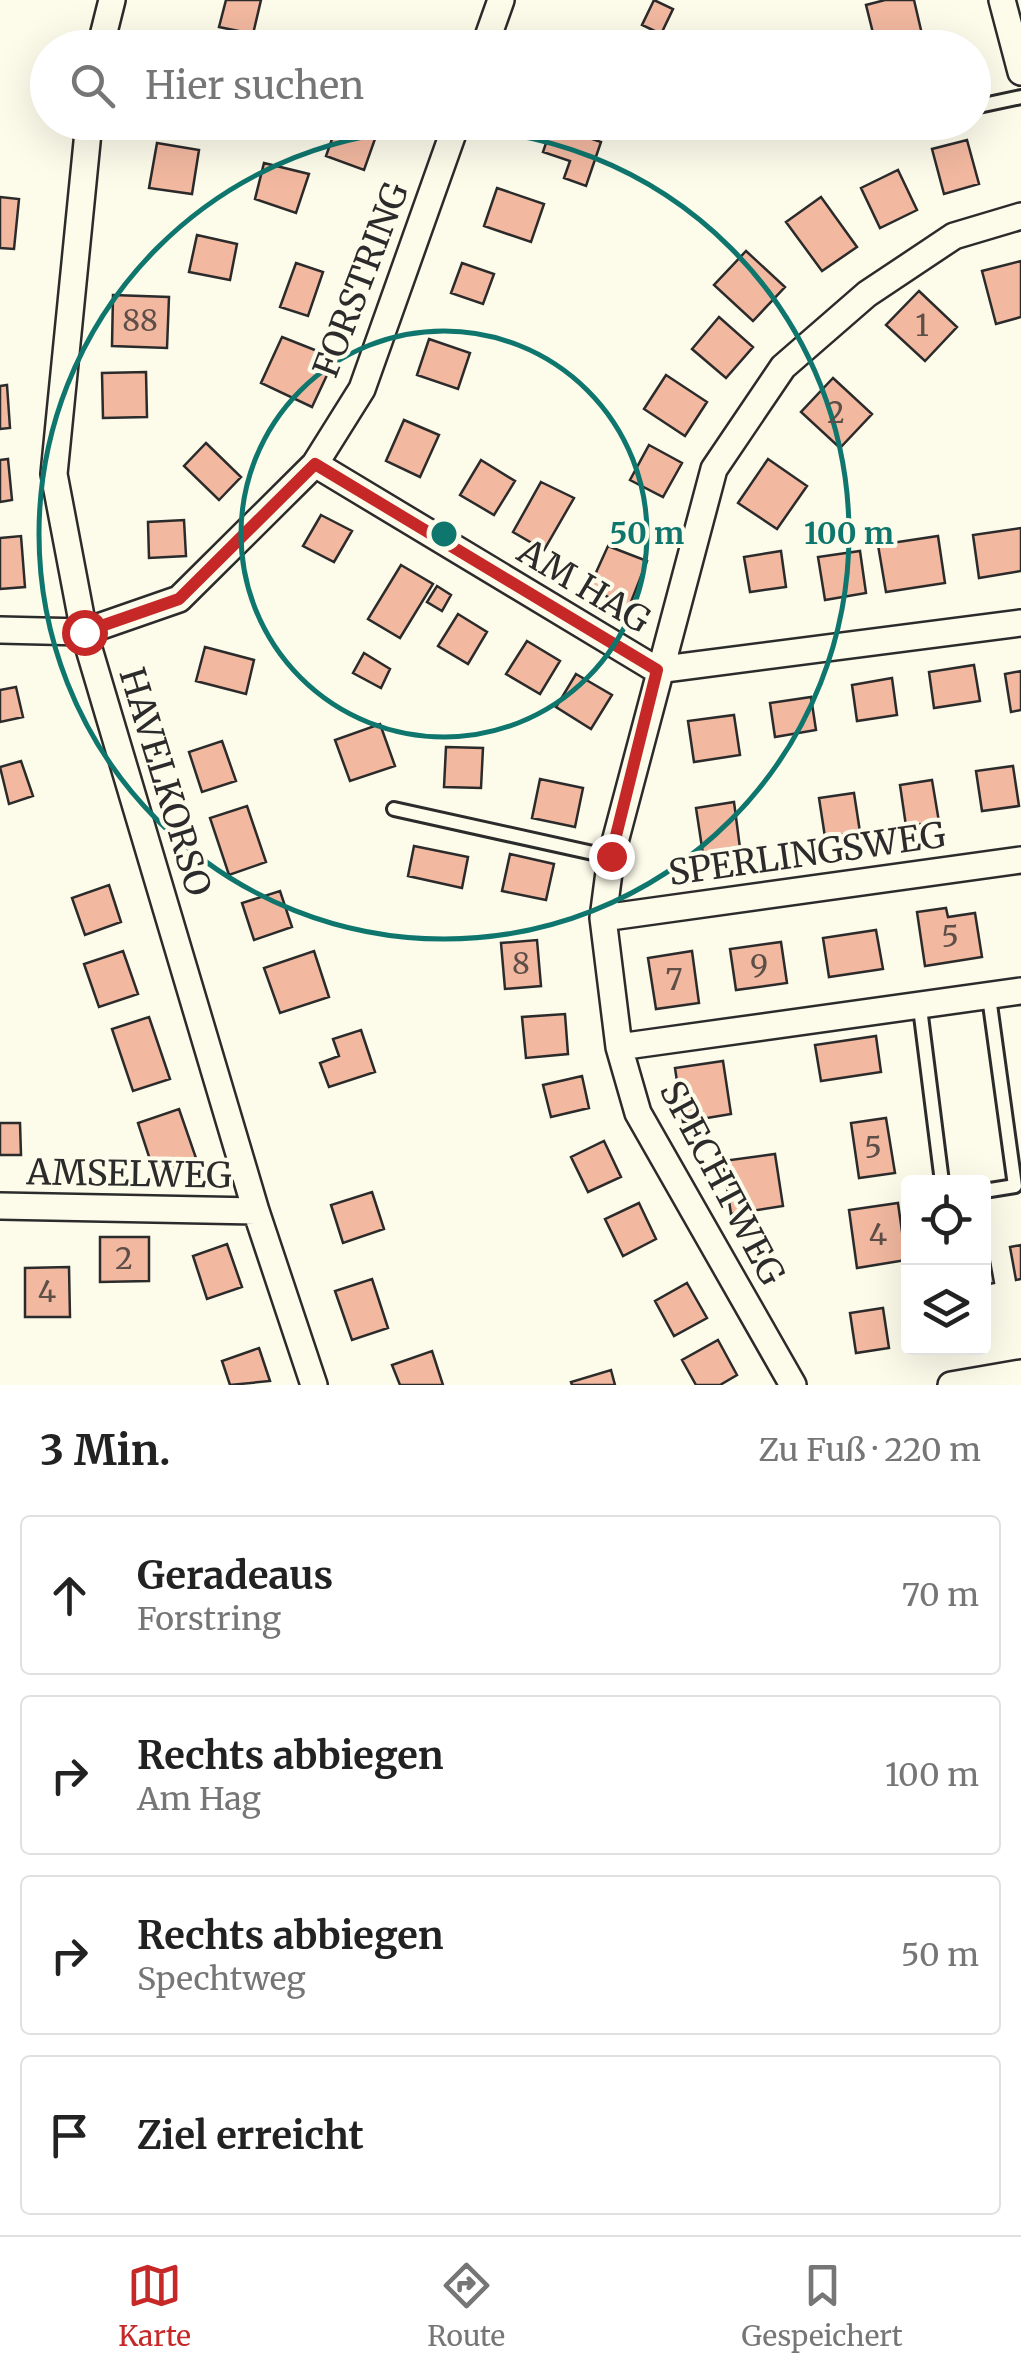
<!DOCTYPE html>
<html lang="de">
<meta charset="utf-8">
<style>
:root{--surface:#fff;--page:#f2f2f2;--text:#222;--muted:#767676;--line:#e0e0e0;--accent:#c62828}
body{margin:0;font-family:Merriweather,serif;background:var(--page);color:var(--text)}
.controls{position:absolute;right:30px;bottom:30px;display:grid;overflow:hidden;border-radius:10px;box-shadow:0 10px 40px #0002}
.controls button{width:90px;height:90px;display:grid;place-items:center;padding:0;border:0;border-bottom:2px solid var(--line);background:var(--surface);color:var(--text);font:50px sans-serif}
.stop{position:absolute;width:30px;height:30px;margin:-22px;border:8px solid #c62828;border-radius:50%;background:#fff}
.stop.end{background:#c62828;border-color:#fff;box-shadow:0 2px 10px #0008}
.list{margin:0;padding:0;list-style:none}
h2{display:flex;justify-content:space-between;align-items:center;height:130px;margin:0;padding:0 40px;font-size:42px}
h2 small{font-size:32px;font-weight:400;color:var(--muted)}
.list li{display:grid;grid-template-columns:65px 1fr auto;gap:30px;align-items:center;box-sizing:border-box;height:160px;margin:0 20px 20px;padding:0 20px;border:2px solid var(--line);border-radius:10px}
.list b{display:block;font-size:38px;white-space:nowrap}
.list p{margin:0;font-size:32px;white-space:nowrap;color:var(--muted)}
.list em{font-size:32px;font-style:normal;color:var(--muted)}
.icon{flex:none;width:55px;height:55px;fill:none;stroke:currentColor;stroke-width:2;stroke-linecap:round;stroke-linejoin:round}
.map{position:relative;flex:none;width:1021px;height:1385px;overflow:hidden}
.search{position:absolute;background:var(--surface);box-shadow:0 10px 40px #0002;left:30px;right:30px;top:30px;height:110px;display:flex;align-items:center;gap:25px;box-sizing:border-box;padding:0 35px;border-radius:55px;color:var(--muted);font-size:38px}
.sheet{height:850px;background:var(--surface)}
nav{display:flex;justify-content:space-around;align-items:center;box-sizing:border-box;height:140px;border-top:2px solid var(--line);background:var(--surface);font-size:28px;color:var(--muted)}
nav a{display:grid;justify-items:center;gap:5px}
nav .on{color:var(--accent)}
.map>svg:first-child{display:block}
</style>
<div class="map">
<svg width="1021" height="1385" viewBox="0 0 1021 1385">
<rect width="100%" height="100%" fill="#fdfbea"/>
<path fill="#f2b8a0" stroke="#2b2b2b" stroke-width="2.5" d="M226,0h35l-8,34 -34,-7z
M654,0l19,9 -12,25 -19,-9z
M885,0h29l7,30 -46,11 -9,-36z
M367,32l41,14 -1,2h-45z
M338,122h43l-17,48 -38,-14z
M552,125l49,17 -15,44 -22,-8 6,-17 -27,-9z
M967,140l12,44 -35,10 -12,-45z
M157,143l42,7 -7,44 -43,-6z
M264,163l45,11 -13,39 -41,-14z
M898,170l19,40 -37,18 -19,-40z
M497,188l47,16 -13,38 -47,-16z
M0,197l19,2 -5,50 -14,-1z
M821,197l36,50 -35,24 -36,-49z
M197,235l40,9 -7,36 -41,-8z
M746,251l39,36 -32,34 -39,-36z
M1021,261v56l-25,7 -14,-53z
M296,263l27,9 -15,44 -28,-9z
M462,263l32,11 -11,30 -32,-11z
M919,291l38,36 -32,34 -39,-36z
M113,295l56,2 -2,51 -55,-2z
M719,317l34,30 -27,31 -34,-29z
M282,337l53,21 -23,49 -51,-24z
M429,339l41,14 -12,36 -41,-14z
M146,372l1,45 -44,1 -1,-45z
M666,375l41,27 -22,34 -41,-27z
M833,378l39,36 -32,34 -39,-36z
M7,385l3,43 -10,1v-43z
M404,420l35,15 -19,42 -34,-16z
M206,443l35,34 -22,23 -35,-34z
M649,445l33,18 -19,34 -33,-17z
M8,459l4,41 -12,2v-42z
M768,459l39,27 -30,43 -39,-26z
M481,460l34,21 -21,34 -34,-20z
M541,482l33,16 -30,52 -31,-18z
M321,515l31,16 -18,31 -31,-16z
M184,520l2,36 -37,2 -1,-36z
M1021,528v43l-42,7 -6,-43z
M21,536l4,51 -25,2v-51z
M938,536l7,47 -59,9 -8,-47z
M608,546l39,15 -18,46 -40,-19z
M781,551l5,36 -36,5 -6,-35z
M860,551l6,42 -41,7 -7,-43z
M401,565l32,19 -33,54 -32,-19z
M437,586l14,9 -9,16 -15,-9z
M458,614l29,18 -19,32 -30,-18z
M527,641l33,20 -20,33 -34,-20z
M205,647l49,13 -8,34 -50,-13z
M364,653l26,16 -9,19 -28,-15z
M974,665l6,36 -46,7 -5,-36z
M1021,671v39l-10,2 -6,-38z
M576,674l36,21 -21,34 -35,-22z
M892,678l5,37 -40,6 -5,-36z
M16,687l7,30 -23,5v-32z
M811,697l5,33 -41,7 -5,-34z
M734,715l6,40 -46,7 -6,-41z
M380,724l15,42 -45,15 -15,-41z
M222,741l14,40 -34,11 -13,-40z
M446,747l37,1 -2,40 -37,-1z
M21,761l12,35 -24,8 -9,-37z
M1013,766l6,40 -37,5 -6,-40z
M540,779l43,9 -8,39 -43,-9z
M932,780l7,42 -33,4 -6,-41z
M854,793l6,39 -35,5 -6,-39z
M734,802l6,46 -37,6 -7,-46z
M247,806l19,56 -37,13 -19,-57z
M414,846l54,11 -6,31 -54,-12z
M510,854l44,10 -8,36 -44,-9z
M109,885l12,37 -36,13 -13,-37z
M280,891l12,36 -38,13 -12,-37z
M946,908l2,9 27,-4 7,44 -57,9 -8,-54z
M876,930l7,39 -54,8 -6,-39z
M537,940l4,46 -36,3 -4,-46z
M781,942l6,41 -51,7 -6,-41z
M123,951l15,43 -39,13 -15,-43z
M314,951l15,46 -49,16 -16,-45z
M692,951l7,52 -43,6 -8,-51z
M565,1014l3,40 -42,4 -4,-41z
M149,1017l21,62 -37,12 -21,-62z
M361,1030l14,42 -46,15 -9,-24 19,-7 -6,-17z
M876,1036l5,36 -60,9 -6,-36z
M723,1061l8,53 -48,8 -8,-54z
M582,1076l7,32 -38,9 -8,-32z
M179,1109l18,52 -42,14 -17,-52z
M886,1118l9,55 -36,5 -8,-55z
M0,1123h20l1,32h-21z
M604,1141l17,36 -33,15 -17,-35z
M775,1154l8,52 -52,8 -8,-53z
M372,1192l12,37 -41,14 -12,-38z
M639,1203l17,36 -33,17 -18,-37z
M898,1203l8,57 -49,8 -8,-58z
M984,1229l10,54 -10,2z
M100,1237h49v44l-49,1z
M227,1244l15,43 -35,12 -14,-43z
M1021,1245v34l-5,1 -6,-33z
M69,1267l1,50h-45v-49z
M372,1279l16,49 -36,12 -17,-49z
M687,1283l20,35 -33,18 -19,-35z
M883,1308l6,40 -33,5 -6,-40z
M718,1340l19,35 -17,10h-24l-14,-25z
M259,1348l11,33 -40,4 -8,-24z
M432,1351l11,34h-43l-8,-20z
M611,1370l4,15h-43l-1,-3z"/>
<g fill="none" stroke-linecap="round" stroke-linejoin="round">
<g stroke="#2b2b2b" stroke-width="18">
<path id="service" d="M974,107l47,-10
M875,123l1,-1
M394,809l217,48
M920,1008l22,174
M984,1191l31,-5 -26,-189"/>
</g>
<g stroke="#2b2b2b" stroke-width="30">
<path id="minor" d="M1002,0l19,72
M100,48l12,-48
M484,48l17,-48
M89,122l-35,352 30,158 172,579 58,174
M315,464l342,206 364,-47
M0,630l84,2 95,-33 136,-135 47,-75 95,-267
M603,918l418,-58
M619,1047l402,-56
M0,1206l256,5
M793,1385l-155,-272 -19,-66 -16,-129 8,-61 103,-388 69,-102 84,-73 87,-58 67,-20
M951,1385l70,-12"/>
</g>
<use href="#service" stroke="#fdfbea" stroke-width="12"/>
<use href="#minor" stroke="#fdfbea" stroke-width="25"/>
</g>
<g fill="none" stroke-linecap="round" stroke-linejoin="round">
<path stroke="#c62828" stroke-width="12" d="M84,632l95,-33 136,-135 342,206 -46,186"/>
</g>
<g fill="none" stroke="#0f766e" stroke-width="5">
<circle cx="444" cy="534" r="203"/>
<circle cx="444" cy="534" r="405"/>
</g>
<g text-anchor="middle" stroke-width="8" stroke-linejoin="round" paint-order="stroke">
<g font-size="30" fill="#5d4e48">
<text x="140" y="331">88</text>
<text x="922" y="336">1</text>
<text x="836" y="423">2</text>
<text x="950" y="947">5</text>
<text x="521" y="974">8</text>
<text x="759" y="976">9</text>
<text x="674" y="990">7</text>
<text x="873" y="1158">5</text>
<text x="878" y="1245">4</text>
<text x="124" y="1269">2</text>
<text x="47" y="1302">4</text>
</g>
<g font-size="35" fill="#2b2b2b" stroke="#fdfbea">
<text transform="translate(361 280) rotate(-69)" y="12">FORSTRING</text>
<text transform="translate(584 586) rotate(31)" y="12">AM HAG</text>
<text transform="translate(165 782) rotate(73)" y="12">HAVELKORSO</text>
<text transform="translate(807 854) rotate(-8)" y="12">SPERLINGSWEG</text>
<text transform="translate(129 1174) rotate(1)" y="12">AMSELWEG</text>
<text transform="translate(722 1183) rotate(62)" y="12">SPECHTWEG</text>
</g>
</g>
<circle cx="444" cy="534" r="15" fill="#0f766e" stroke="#fdfbea" stroke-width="5"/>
<g font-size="30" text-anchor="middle" font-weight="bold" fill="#0f766e" stroke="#fdfbea" stroke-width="8" stroke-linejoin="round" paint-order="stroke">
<text x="647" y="544">50 m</text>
<text x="849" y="544">100 m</text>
</g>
</svg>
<div class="controls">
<button><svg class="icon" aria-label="locate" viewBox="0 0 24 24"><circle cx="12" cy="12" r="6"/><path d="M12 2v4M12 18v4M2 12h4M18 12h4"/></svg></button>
<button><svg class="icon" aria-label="layers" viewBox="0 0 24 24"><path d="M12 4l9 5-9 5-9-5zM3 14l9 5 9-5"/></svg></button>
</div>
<div class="stop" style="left:84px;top:632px"></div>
<div class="stop end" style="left:611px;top:856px"></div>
<div class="search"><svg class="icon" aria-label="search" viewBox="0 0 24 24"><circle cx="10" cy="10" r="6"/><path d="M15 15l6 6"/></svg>Hier suchen</div>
</div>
<section class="sheet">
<h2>3 Min.<small>Zu Fuß · 220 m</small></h2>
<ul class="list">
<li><svg class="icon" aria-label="ahead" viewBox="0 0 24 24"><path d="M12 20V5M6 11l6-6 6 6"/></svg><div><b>Geradeaus</b><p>Forstring</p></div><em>70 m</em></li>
<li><svg class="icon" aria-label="right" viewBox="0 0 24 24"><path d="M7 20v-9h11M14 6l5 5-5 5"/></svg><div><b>Rechts abbiegen</b><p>Am Hag</p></div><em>100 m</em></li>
<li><svg class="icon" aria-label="right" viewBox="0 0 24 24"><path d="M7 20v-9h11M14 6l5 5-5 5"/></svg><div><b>Rechts abbiegen</b><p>Spechtweg</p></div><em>50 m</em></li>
<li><svg class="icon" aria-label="arrive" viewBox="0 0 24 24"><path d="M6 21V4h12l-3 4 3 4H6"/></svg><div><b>Ziel erreicht</b></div></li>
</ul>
</section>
<nav>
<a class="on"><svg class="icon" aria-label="map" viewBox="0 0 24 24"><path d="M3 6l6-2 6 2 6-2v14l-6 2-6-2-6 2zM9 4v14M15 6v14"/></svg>Karte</a>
<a><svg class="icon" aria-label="directions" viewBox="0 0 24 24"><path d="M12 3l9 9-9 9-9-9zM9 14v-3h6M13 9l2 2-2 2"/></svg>Route</a>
<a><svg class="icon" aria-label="saved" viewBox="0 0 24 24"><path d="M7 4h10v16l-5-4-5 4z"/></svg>Gespeichert</a>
</nav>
